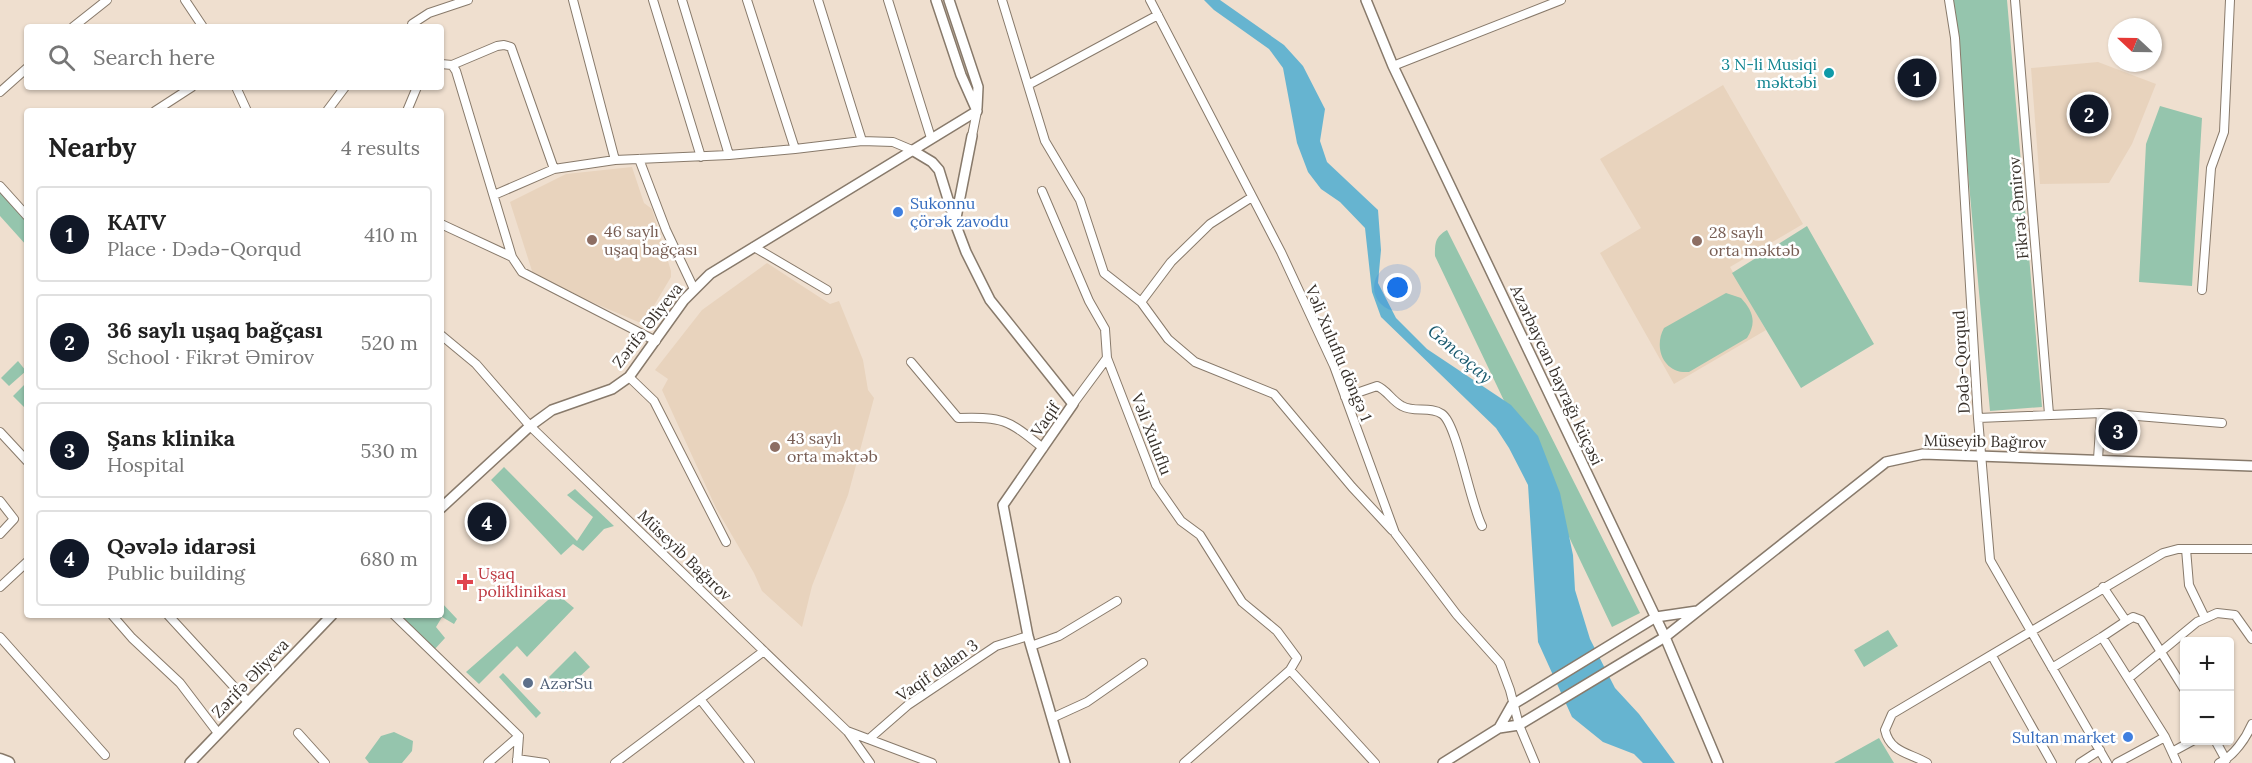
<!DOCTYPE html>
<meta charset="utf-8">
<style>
:root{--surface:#fff;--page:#f2f2f2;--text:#222;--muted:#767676;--line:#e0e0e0;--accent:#111827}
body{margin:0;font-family:Lora,serif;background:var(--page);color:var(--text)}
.controls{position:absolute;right:18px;bottom:18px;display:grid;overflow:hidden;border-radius:6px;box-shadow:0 2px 4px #0004}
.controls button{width:54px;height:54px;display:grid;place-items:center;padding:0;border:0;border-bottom:2px solid var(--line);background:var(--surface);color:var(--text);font:30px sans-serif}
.compass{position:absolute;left:2108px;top:18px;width:54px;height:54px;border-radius:50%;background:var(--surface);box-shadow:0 2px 4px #0004;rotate:292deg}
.you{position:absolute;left:1398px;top:288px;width:21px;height:21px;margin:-15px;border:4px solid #fff;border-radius:50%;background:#1a73e8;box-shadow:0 0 0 9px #1a73e833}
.badge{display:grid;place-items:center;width:39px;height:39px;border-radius:50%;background:var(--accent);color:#fff;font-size:20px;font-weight:700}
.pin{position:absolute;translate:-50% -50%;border:3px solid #fff;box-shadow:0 2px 6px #0006}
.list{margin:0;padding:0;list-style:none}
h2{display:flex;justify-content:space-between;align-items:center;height:78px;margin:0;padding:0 24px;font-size:26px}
h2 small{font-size:20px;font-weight:400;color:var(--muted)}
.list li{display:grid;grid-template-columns:39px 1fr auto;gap:18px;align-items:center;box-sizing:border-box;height:96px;margin:0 12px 12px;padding:0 12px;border:2px solid var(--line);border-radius:6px}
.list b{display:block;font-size:22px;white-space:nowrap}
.list p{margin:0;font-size:20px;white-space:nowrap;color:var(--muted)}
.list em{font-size:20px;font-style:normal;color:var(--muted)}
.icon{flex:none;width:33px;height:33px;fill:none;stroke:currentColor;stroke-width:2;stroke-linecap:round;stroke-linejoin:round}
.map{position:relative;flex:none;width:2252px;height:763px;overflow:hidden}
.search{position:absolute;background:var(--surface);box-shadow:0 2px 4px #0004;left:24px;top:24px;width:420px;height:66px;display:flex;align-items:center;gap:15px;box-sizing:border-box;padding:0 21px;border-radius:6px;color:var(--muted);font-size:22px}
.panel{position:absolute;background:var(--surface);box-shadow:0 2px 4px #0004;left:24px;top:108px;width:420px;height:510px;border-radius:6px}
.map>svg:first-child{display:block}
</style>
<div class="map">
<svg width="2252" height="763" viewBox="0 0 2252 763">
<rect width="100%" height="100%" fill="#efdfcf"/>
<path fill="#e8d3bd" d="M2098,62l58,22 -24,60 -23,39 -69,1 -9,-116z
M1723,85l80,139 -73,43 36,63 -92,54 -74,-131 41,-25 -41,-69z
M632,167l12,36 8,6 19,62v6l-28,47 -70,-30 -40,-20 -23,-72 56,-28z
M767,263l63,41 9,-3 24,59 5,30 6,8 -26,97 -36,91 -10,41 -40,-36 -8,-18 -38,-65 -54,-118 6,-11 -13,-9 47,-60z
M2101,422l35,2v16l-35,-1z"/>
<path fill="#95c5ad" d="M1952,0h55l35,407 -52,4z
M2160,106l42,12 -10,168 -53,-4 7,-138z
M0,191l27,29v26l-27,-30z
M1807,226l67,118 -73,44 -69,-115z
M1447,230l193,383 -28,14 -177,-371c0,-13 0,-19 12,-26z
M1726,293l15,5c12,13 16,24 6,40l-58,34c-25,2 -36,-24 -25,-44z
M18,361l8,10 -17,15 -8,-8z
M27,382v28l-14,-14z
M504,467l73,74 16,-24 -26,-22 8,-6 39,37 -10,3 -21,22 -10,-7 -12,11 -70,-75z
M556,593l18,15 -47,49 -10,-11 -38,38 -13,-12z
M441,602l16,17 -3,5 -12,-7 -6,10 9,11 -11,12 -34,-35h41z
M1888,630l10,16 -34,21 -10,-17z
M575,651l15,16 -27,25 -14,-15z
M503,673l38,40 -5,5 -37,-41z
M394,732l19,9 -1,10 -10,12h-33l-4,-5 16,-22z
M1879,738l15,25h-60z"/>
<path fill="#66b4d0" d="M1204,0h16l64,45 19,21 22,43 -5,32 7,21 51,48 3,40 -3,33 18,35 31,31 84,56 27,31 22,57 13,62 2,35 15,49 25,49 24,26 36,49h-32l-9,-9 -31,-12 -31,-25 -34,-75 -10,-157 -19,-37 -13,-20 -115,-111 -9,-25 -7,-64 -25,-26 -19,-13 -13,-17 -11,-29 -14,-75 -14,-19 -55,-39z"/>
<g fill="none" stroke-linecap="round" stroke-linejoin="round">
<g stroke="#887a6b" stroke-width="10">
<path id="minor" d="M185,0l18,27
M573,0l42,160
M653,0l48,157
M682,0l47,155
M747,0l48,149
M818,0l44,141
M888,0l43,138
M1002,0l43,141 35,59 24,73 37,29 27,37 27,23 79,32 78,93 40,43
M1150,0l131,252 53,114 61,167 62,82 43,48 10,27 9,35 16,38
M1949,0l6,38 23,380 12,142 117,203
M2015,0l34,414
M73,27l34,-27
M412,27v-3l17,-11 39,-13
M441,64l11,1 4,6 56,186 10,15 134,69
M452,65l45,-19 7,-1 7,2 43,122
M1393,66l168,-66
M1028,85l130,-70
M236,87l11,24
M0,92l27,-24
M155,111l37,-24
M327,111l18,-24
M407,111l10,-24
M972,136l5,-25
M639,159l27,71 28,59
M0,186l27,30
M1042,191l47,110 16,28 2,29
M494,195l60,-26 61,-9 114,-5 66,-6 67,-8 31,1 19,8
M441,224l71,33
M754,247l73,43
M2202,290l9,-122 13,-36 6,-132
M1141,302l30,-40 39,-38 42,-27
M441,335l35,29 54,62 317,305 85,32
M911,362l47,56c46,-1 49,1 85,30
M629,377l25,24 72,141
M1345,397l32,-11c10,4 15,15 25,20 12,7 28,0 40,8 15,10 28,89 40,112
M1073,404l34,-46 49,127 25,36 19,14 42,67 35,29 20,27 -7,12 85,93
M1978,418l123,-5 121,10
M0,432l27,29
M2098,459l3,-46
M0,501l14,18 -14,15
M2186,549l3,36 16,33
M0,587l27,-25
M2103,587l23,34 -24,16 63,100 12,26
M112,615l20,23 48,45 38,50
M168,615l80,87
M394,615l125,121 -2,27
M2126,621l7,-4 8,3 43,69
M0,637l105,118
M1031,646l28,-10 58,-35
M1992,656l60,107
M2052,668l50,-31
M2129,678l68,-56 20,-9 18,2 17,24
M700,699l50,64
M1052,718l35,-16 56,-39
M848,732l22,31
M298,733l27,30
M869,739l39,-34 88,-59 32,-10
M2215,740l11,20
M2172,752l22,-12
M517,759l28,4
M488,763l31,-27
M615,763l149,-112
M1184,763l106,-93
M1927,763c-16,-10 -37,-10 -42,-33l7,-16 271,-161 15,-4h74
M2080,763l20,-13
M2117,763l48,-26
M2219,763c15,-7 27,-25 33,-39"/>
</g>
<g stroke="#887a6b" stroke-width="12">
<path id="tertiary" d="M936,0l25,75 16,36
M949,0l29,87 -1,21
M1366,0l27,66 272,571 53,126
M972,136l-17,87 11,29 24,48 83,104 -70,101 25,131 37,127
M912,150l20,12 7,8 16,52
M441,508l89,-82 22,-16 60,-21 17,-12 55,-77 26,-26 267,-163
M1499,728l13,-23 144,-88 41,-6
M190,763l142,-148
M1443,763l56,-35 20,-3 146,-88 221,-175 37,-8 329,12"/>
</g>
<g stroke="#887a6b" stroke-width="15">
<path id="primary" d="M0,760l8,3"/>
</g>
<use href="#minor" stroke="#fff" stroke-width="8"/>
<use href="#tertiary" stroke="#fff" stroke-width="9"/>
<use href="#primary" stroke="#fff" stroke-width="12"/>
</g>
<circle fill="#0f9aa8" stroke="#fff" stroke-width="2" cx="1829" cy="73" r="6"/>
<g fill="#3f7fe0" stroke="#fff" stroke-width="2">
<circle cx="898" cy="212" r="6"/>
<circle cx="2128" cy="737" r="6"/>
</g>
<g fill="#8d6e63" stroke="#fff" stroke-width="2">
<circle cx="592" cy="240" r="6"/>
<circle cx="1697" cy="241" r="6"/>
<circle cx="775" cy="447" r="6"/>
</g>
<path fill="#e0444e" stroke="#fff" stroke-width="2" d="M462 573h6v6h6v6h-6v6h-6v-6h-6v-6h6z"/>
<circle fill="#5c6f8a" stroke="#fff" stroke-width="2" cx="528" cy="683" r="6"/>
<g text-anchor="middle" stroke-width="5" stroke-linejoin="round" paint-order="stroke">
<g font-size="16" fill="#0d838f" stroke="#fff" text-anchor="end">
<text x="1817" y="70">3 N-li Musiqi<tspan x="1817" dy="18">məktəbi</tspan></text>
</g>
<g font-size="16" fill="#366cbe" stroke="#fff" text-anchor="start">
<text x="910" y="209">Sukonnu<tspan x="910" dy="18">çörək zavodu</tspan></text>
<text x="2116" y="743" text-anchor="end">Sultan market</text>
</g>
<g font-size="16" fill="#38312b" stroke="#fff">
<text transform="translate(2018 208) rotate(-95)" y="6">Fikrət Əmirov</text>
<text transform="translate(647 325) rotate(-52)" y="6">Zərifə Əliyeva</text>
<text transform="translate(1339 353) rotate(67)" y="6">Vəli Xuluflu döngə 1</text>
<text transform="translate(1961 362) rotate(-93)" y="6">Dədə-Qorqud</text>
<text transform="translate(1557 375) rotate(65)" y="6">Azərbaycan bayrağı küçəsi</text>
<text transform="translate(1045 419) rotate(-56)" y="6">Vaqif</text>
<text transform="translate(1152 434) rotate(69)" y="6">Vəli Xuluflu</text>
<text transform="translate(1985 441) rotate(1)" y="6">Müseyib Bağırov</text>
<text transform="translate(685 555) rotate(44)" y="6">Müseyib Bağırov</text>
<text transform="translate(937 670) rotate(-35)" y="6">Vaqif dalan 3</text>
<text transform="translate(250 678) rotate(-46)" y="6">Zərifə Əliyeva</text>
</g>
<g font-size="16" fill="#785e54" stroke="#fff" text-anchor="start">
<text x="604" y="237">46 saylı<tspan x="604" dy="18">uşaq bağçası</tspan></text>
<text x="1709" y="238">28 saylı<tspan x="1709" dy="18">orta məktəb</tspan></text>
<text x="787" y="444">43 saylı<tspan x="787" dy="18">orta məktəb</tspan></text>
</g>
<g font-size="16" fill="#be3a42" stroke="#fff" text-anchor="start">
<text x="478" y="579">Uşaq<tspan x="478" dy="18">poliklinikası</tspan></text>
</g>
<g font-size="16" fill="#4e5e75" stroke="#fff" text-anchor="start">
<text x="540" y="689">AzərSu</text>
</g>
<g font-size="18" font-style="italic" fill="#1a5a6e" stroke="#fff">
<text transform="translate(1460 354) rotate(41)" y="6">Gəncəçay</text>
</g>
</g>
</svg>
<div class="controls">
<button>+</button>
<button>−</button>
</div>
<svg class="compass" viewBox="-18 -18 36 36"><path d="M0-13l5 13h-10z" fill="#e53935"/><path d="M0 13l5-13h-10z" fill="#767676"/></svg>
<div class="you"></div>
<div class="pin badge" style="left:1917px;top:78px">1</div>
<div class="pin badge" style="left:2089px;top:114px">2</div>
<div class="pin badge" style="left:2118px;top:431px">3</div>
<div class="pin badge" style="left:487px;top:522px">4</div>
<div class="search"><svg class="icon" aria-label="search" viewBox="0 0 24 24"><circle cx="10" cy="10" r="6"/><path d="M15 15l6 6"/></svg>Search here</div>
<section class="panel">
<h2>Nearby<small>4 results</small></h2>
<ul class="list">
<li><span class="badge">1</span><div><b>KATV</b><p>Place · Dədə-Qorqud</p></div><em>410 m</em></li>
<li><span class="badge">2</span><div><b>36 saylı uşaq bağçası</b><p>School · Fikrət Əmirov</p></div><em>520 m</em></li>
<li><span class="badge">3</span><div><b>Şans klinika</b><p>Hospital</p></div><em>530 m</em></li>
<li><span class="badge">4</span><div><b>Qəvələ idarəsi</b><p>Public building</p></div><em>680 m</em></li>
</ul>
</section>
</div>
